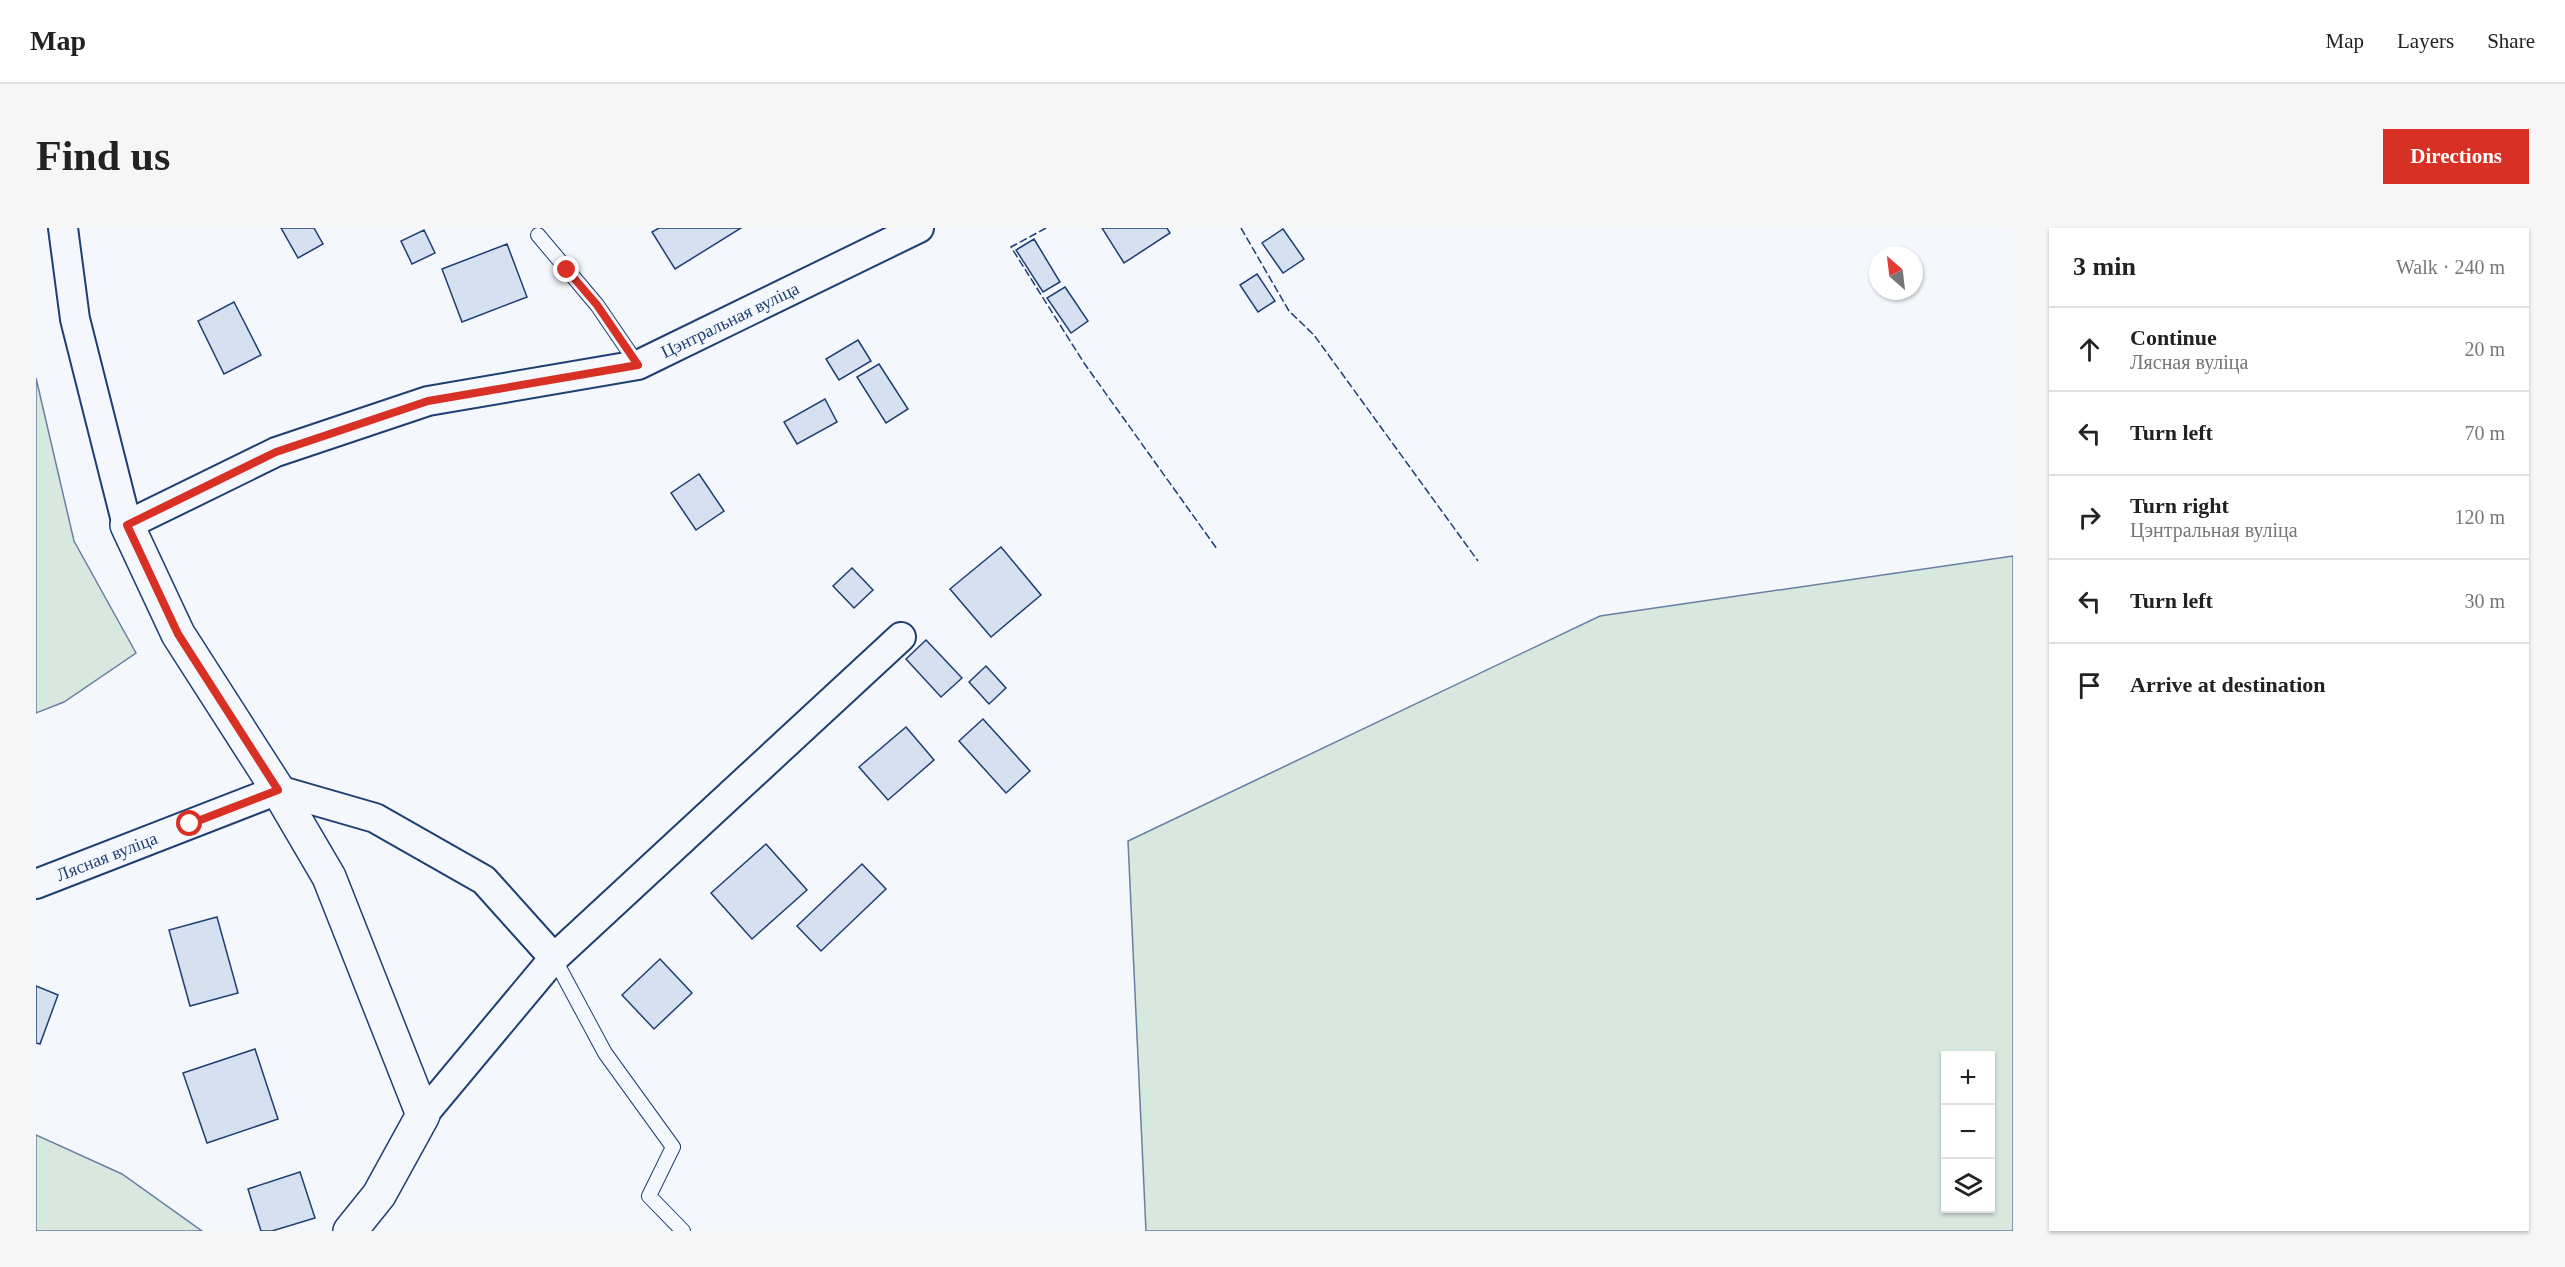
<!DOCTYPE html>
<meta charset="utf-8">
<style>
:root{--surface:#fff;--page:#f6f6f6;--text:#222;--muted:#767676;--line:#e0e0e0;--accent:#d93025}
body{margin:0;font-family:Georgia,serif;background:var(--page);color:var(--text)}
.controls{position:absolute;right:18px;bottom:18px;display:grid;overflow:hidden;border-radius:0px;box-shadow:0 2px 4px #0004}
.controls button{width:54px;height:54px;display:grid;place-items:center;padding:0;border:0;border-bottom:2px solid var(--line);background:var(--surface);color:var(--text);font:30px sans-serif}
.compass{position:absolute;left:1833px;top:18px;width:54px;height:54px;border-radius:50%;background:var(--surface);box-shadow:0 2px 4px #0004;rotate:332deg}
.stop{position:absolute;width:18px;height:18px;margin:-14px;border:4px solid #d93025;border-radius:50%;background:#fff}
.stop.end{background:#d93025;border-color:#fff;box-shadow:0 2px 6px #0008}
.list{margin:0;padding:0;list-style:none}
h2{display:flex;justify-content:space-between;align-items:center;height:78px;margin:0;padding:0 24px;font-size:26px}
h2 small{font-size:20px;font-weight:400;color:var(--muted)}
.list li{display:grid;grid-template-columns:39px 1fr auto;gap:18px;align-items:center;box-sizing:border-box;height:84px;padding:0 24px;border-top:2px solid var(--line)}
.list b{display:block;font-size:22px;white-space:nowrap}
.list p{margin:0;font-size:20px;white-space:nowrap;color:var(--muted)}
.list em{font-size:20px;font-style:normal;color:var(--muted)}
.icon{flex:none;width:33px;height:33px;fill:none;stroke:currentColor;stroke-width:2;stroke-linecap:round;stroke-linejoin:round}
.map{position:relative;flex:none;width:1977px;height:1003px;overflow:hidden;border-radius:0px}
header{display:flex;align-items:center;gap:36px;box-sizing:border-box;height:84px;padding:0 30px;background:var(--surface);border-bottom:2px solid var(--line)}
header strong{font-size:28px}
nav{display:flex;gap:33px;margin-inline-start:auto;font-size:21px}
.intro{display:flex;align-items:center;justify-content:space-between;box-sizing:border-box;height:144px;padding:0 36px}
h1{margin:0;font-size:42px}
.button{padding:15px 27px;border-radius:0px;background:var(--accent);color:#fff;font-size:21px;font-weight:700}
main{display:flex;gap:36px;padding:0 36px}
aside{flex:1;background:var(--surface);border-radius:0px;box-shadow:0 2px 4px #0004}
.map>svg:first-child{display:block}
</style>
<header>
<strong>Map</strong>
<nav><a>Map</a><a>Layers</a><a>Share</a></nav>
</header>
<div class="intro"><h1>Find us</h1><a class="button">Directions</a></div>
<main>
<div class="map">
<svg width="1977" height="1003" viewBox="0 0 1977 1003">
<rect width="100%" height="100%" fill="#f4f7fb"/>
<path fill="#d7e8df" stroke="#687fa3" stroke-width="1.5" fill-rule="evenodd" d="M0,150l38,163 62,112 -72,49 -28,11z
M1977,328v675h-867l-18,-390 472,-225zM1910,828h44v152h-44z
M0,907l86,39 80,57h-166z"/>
<path fill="#d5e0f0" stroke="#1d3f73" stroke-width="1.5" d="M245,0h33l9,16 -25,14z
M623,0h82l-66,41 -23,-37z
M1066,0h65l3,5 -46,30z
M1247,1l21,30 -21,14 -21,-30z
M388,2l11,23 -23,11 -11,-23z
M998,11l26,43 -17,10 -27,-42z
M471,16l20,53 -65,25 -20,-53z
M1221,46l18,27 -17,11 -18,-27z
M1029,59l23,34 -17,12 -24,-35z
M198,74l27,53 -37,19 -26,-53z
M822,112l13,21 -32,19 -13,-21z
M843,136l29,45 -22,14 -29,-46z
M789,171l12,23 -40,22 -13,-22z
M663,246l25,37 -28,19 -25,-37z
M965,319l40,48 -50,42 -41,-48z
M816,340l21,22 -19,18 -21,-22z
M890,412l36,38 -21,19 -35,-38z
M950,438l20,22 -17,16 -20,-22z
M947,491l47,52 -24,22 -47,-52z
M870,499l28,33 -46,40 -29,-33z
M730,616l41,46 -55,49 -41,-46z
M826,636l24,25 -65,62 -24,-25z
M181,689l21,76 -48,13 -21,-76z
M624,731l32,34 -38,36 -32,-34z
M0,758l22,9 -18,49 -4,-1z
M219,821l23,70 -71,24 -24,-70z
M264,944l15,46 -43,13h-11l-13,-42z"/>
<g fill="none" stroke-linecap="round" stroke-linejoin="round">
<g stroke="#1d3f73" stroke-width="16">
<path id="service" d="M502,7l59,70 41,60
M518,730l51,95 68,94 -24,49 34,35"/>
</g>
<g stroke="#1d3f73" stroke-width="32">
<g id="minor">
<path id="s1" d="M27,0l12,91 52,206 149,-73 152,-51 210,-36 281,-137"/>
<path id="s2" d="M0,656l242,-94 97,28 109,62 70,78"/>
<path d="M387,887l131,-157 347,-321"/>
</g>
</g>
<g stroke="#1d3f73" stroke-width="36">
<path id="tertiary" d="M91,297l51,109 100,156 51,87 94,238 -44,80 -29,36"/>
</g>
<use href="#service" stroke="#f4f7fb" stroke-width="14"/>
<use href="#minor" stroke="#f4f7fb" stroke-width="28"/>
<use href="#tertiary" stroke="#f4f7fb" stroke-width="33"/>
<path stroke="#1d3f73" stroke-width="1.5" stroke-dasharray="8 3" stroke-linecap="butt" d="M1010,0l-35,19 73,116 133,186
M1205,0l48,83 25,24 164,226"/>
</g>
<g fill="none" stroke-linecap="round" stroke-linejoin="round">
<path stroke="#d93025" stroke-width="8" d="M154,596l88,-34 -100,-156 -51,-109 149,-73 152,-51 210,-36 -41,-60 -30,-35"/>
</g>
<g text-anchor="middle" stroke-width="4.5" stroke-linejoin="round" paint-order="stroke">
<g font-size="18" fill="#1d3f73" stroke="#f4f7fb">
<text dy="6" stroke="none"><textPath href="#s1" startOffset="946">Цэнтральная вуліца</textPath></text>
<text dy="6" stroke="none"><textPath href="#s2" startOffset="76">Лясная вуліца</textPath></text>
</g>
</g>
</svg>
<div class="controls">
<button>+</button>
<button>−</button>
<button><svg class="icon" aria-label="layers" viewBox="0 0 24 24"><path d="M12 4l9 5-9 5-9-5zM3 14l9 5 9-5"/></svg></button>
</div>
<svg class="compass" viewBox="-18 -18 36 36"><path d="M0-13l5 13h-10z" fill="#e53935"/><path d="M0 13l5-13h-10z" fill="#767676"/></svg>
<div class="stop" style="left:154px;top:596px"></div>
<div class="stop end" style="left:531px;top:42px"></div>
</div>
<aside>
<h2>3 min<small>Walk · 240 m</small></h2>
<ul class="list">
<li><svg class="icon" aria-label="ahead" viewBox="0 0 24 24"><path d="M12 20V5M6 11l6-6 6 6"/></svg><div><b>Continue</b><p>Лясная вуліца</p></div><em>20 m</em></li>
<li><svg class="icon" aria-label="left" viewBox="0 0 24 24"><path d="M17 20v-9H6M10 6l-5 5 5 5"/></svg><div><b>Turn left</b></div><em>70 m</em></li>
<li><svg class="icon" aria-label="right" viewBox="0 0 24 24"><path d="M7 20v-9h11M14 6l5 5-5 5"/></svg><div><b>Turn right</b><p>Цэнтральная вуліца</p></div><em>120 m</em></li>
<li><svg class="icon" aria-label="left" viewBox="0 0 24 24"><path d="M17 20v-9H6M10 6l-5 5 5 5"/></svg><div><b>Turn left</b></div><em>30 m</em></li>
<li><svg class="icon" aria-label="arrive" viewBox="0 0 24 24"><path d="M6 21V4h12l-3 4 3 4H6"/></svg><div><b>Arrive at destination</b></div></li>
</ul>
</aside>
</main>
